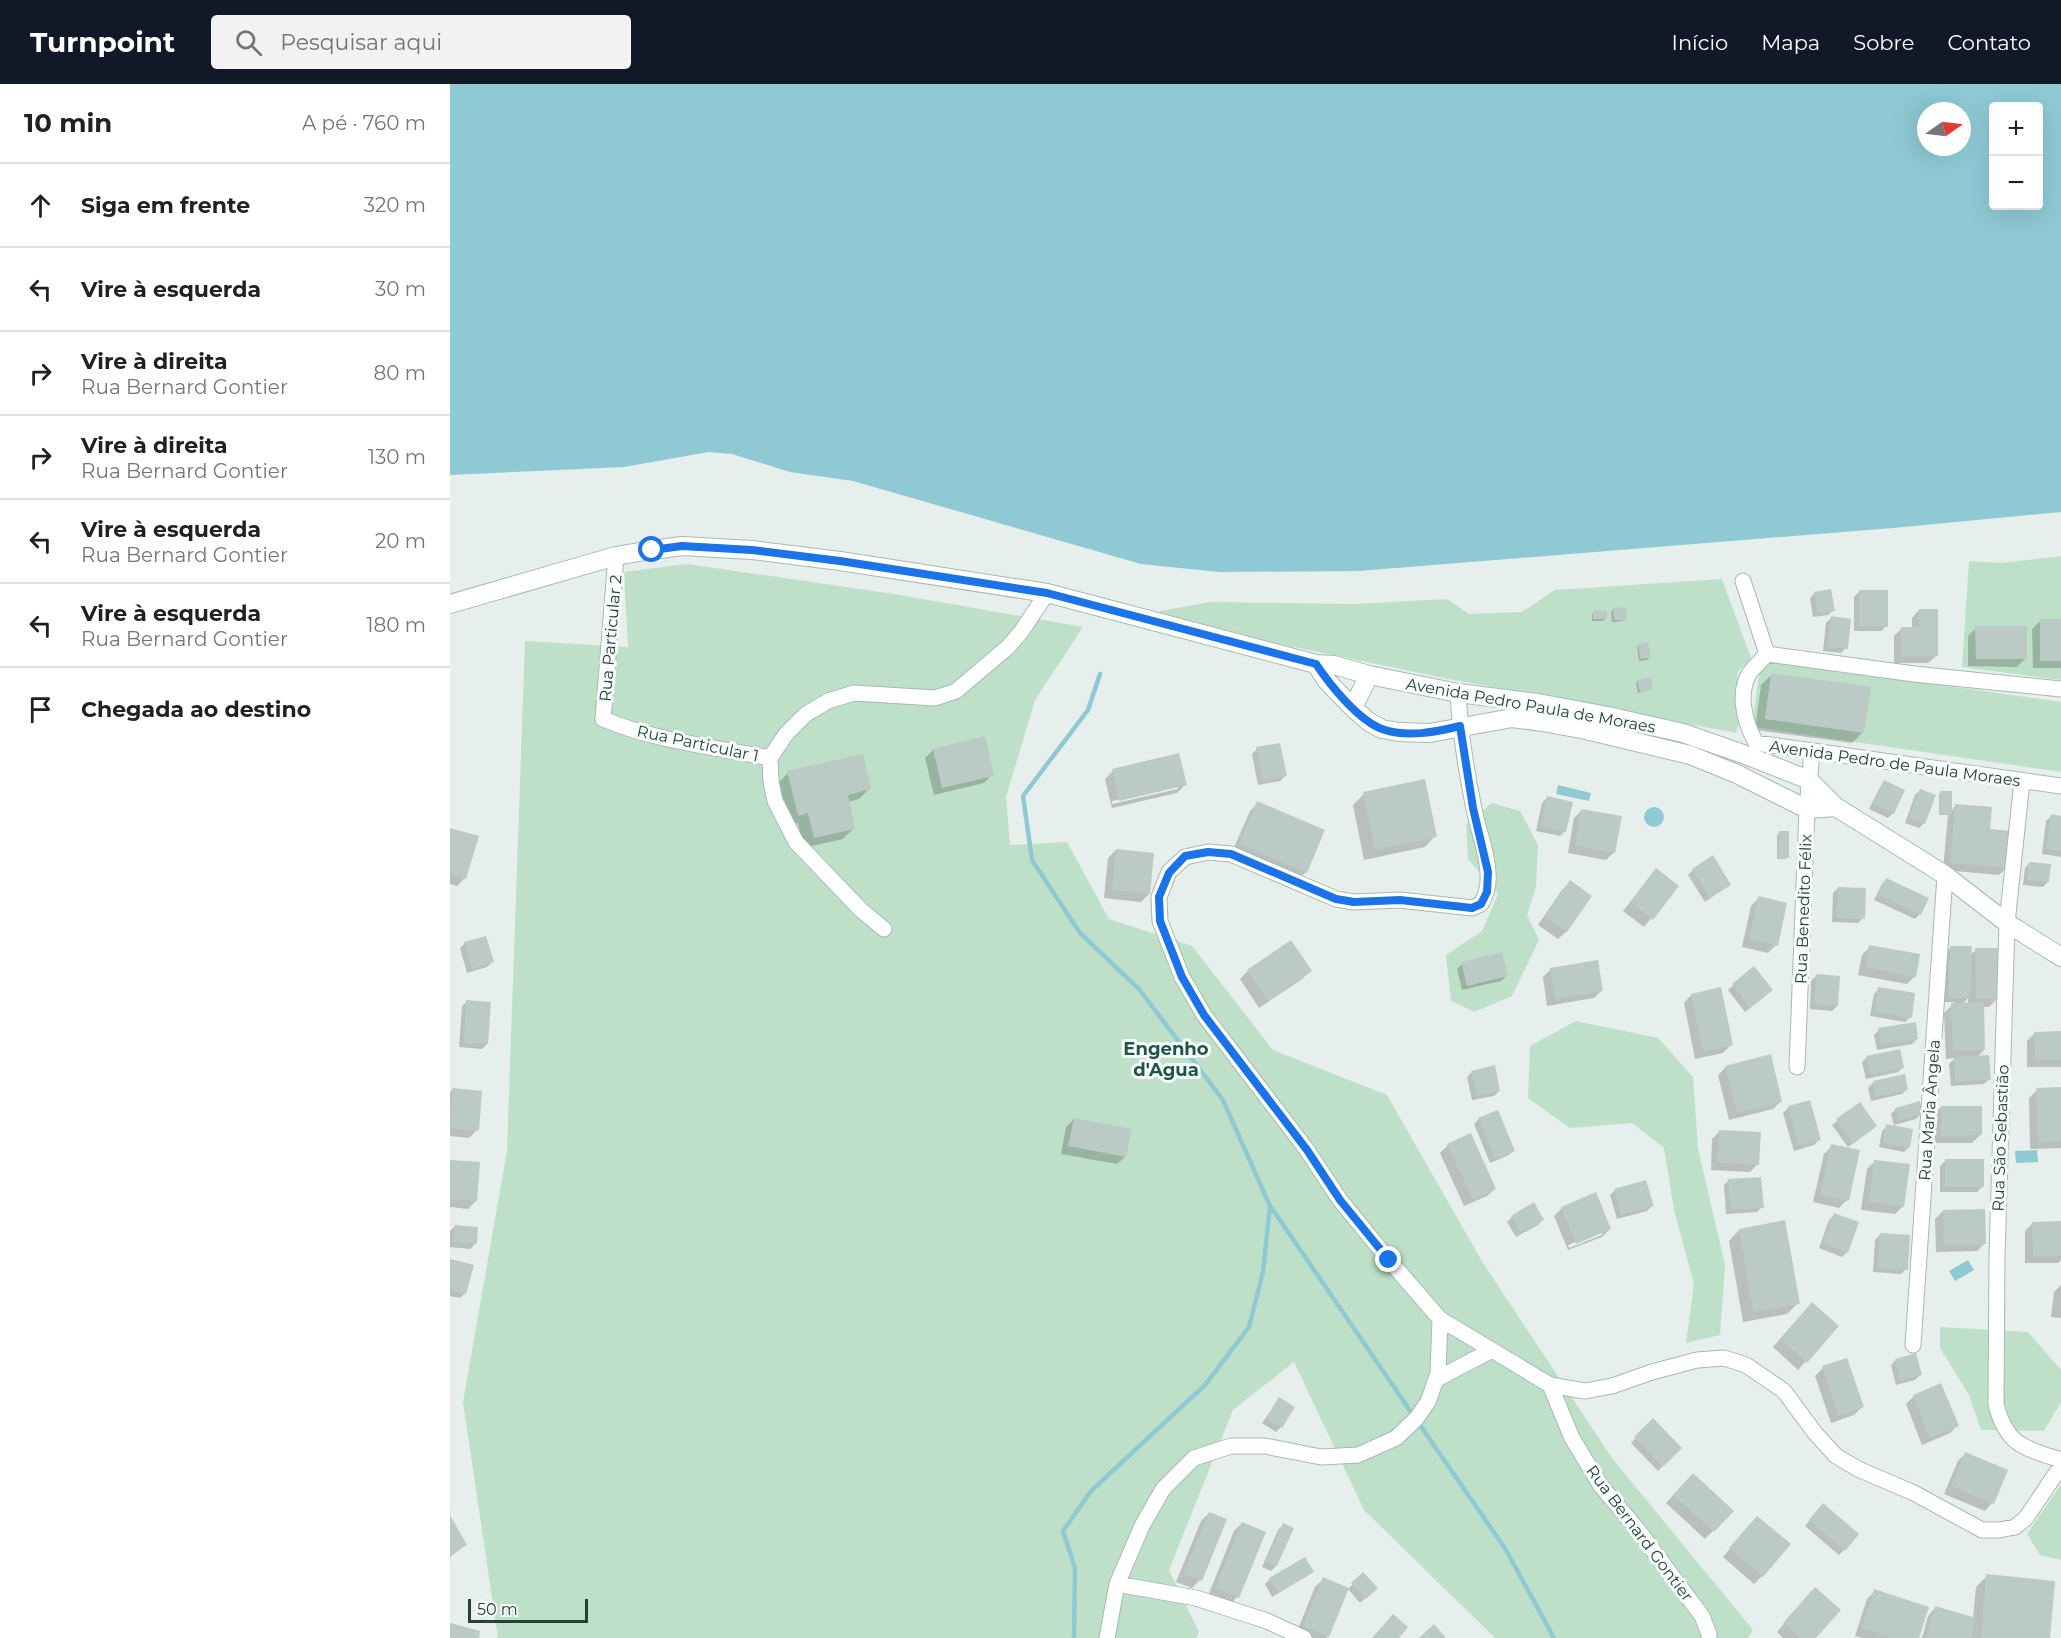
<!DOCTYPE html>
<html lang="pt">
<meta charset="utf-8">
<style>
:root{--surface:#fff;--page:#f2f2f2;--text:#202124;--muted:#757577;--line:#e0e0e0;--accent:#111827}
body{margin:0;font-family:Montserrat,sans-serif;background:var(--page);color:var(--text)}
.controls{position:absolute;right:18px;top:18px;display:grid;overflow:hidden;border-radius:6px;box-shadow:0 6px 24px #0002}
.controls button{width:54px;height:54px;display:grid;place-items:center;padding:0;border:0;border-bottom:2px solid var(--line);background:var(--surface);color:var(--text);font:30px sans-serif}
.compass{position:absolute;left:1467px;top:18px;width:54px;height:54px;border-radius:50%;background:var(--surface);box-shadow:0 6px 24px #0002;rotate:76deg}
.scale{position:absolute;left:18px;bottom:15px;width:120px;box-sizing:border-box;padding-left:6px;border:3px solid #24423a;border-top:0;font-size:16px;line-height:21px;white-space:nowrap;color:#24423a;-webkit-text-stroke:4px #f7fbf9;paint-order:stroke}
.stop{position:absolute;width:18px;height:18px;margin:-14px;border:4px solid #1a73e8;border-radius:50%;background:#fff}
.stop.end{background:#1a73e8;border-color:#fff;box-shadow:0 2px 6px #0008}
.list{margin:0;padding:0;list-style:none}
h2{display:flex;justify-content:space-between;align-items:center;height:78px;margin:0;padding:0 24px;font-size:26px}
h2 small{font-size:20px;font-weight:400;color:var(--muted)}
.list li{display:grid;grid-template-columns:39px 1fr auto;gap:18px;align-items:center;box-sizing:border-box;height:84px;padding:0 24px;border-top:2px solid var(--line)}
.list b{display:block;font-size:22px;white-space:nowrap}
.list p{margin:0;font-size:20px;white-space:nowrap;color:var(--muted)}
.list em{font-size:20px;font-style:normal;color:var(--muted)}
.icon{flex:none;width:33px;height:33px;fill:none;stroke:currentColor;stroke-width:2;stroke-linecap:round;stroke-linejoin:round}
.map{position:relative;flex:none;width:1611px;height:1554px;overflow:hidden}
header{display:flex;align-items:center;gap:36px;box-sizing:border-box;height:84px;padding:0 30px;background:var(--accent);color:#fff}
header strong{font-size:28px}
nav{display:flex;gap:33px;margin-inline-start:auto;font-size:21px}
.search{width:420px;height:54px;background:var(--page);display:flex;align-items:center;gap:15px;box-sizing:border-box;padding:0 21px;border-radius:6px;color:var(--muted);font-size:22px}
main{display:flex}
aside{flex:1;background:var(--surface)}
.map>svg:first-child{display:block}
</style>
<header>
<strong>Turnpoint</strong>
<div class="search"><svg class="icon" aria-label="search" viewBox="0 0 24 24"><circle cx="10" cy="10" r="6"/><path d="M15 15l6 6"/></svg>Pesquisar aqui</div>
<nav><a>Início</a><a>Mapa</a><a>Sobre</a><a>Contato</a></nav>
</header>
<main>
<aside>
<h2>10 min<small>A pé · 760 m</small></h2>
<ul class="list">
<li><svg class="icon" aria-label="ahead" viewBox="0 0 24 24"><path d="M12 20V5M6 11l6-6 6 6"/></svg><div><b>Siga em frente</b></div><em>320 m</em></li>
<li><svg class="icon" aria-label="left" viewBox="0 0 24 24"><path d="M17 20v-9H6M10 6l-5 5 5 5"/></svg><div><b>Vire à esquerda</b></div><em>30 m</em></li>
<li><svg class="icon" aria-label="right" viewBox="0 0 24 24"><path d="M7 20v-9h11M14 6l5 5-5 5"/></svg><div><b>Vire à direita</b><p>Rua Bernard Gontier</p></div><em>80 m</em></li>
<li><svg class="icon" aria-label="right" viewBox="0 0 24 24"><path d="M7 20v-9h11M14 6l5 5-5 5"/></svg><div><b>Vire à direita</b><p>Rua Bernard Gontier</p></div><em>130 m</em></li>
<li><svg class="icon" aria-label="left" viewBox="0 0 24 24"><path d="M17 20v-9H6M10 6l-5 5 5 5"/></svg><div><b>Vire à esquerda</b><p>Rua Bernard Gontier</p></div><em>20 m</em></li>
<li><svg class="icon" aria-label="left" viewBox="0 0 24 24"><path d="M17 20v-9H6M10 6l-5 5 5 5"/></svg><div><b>Vire à esquerda</b><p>Rua Bernard Gontier</p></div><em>180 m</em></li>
<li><svg class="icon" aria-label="arrive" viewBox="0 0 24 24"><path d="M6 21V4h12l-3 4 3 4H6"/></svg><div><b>Chegada ao destino</b></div></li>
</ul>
</aside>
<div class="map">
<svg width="1611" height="1554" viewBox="0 0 1611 1554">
<rect width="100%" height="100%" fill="#e6efeb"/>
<path fill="#bfe0c8" d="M1611,472v124l-99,-13 7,-106 32,2z
M237,480l207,30 189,33 -48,73 -29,97 4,48 57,-3 42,77 83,27 81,104 114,45 96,168 129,195 141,172 -5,8h-253l-131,-128 -70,-148 -61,48 -64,160 30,62 -3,6h-698l-35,-236 44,-251 18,-510 103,6 -4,-75z
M1272,495l29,79 -13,14 -3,32 5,14 -4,15 -292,-55 -286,-59 2,-8 50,-9 144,2 93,-5 22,15 53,-2 33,-22z
M1311,575l300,43v70l-309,-45z
M1042,719l28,8 18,34 -2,42 -9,28 12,25 -27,56 -38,16 -23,-11 -5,-46 36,-24 16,-37 -30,-35 -2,-35z
M1126,937l82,17 35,39 5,71 27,117 -5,70 -34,8 8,-59 -20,-74 -10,-62 -32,-25 -62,5 -42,-30 2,-52z
M1490,1243l88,5 33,38v32l-17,29 -63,-1 -12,-35 -29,-47z
M1611,1400v76l-21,-5 -13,-21z"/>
<path fill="#8ec9d4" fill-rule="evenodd" d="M0,0h1611v428l-168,16 -534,43 -140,1 -78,-8 -288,-83 -63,-9 -58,-18 -23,-2 -85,15 -174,8zM1588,22v100h-44v-100zM1476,27h36v36h-36z
M1108,701l33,8 -2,8 -33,-7z
M1194 733a10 10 0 1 1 20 0a10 10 0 1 1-20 0Z
M1587,1066l1,12 -22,1 -1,-12z
M1518,1176l6,10 -19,11 -6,-10z"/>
<path fill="#0003" fill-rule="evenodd" d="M1409,508l27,34 -5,5h-27v-34z
M1365,509l18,17 -5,5 -15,2 -3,-19z
M1164,525l11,10 -2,2 -11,1 -1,-10z
M1469,526l17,46 -8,7h-34v-27l8,-8h10v-10z
M1144,528l11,7 -2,2h-11v-7z
M1381,534l15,30 -5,5 -18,-2 3,-28z
M1590,537h21v47h-28l-1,-39z
M1526,544l49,31 -8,8 -49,-1v-30z
M1189,561l10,13 -2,2 -8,1 -2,-14z
M1322,590l91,58 -11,11 -97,-13 6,-45z
M1188,597l14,8 -14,4 -2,-10z
M807,665l28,27 -5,5 -22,4 -6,-31z
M483,666l59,25 -8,8 -50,12 -9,-37z
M663,687l72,14 -8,8 -65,15 -7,-29zM728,702v3l-66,15v-3z
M338,689l82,15 -11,11 -11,3 6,26 -11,11 -40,9 -5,-25 -11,2 -10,-41z
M1435,698l8,31 -5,5 -19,-9 11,-22z
M1470,706l4,33 -5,5 -14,-5 10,-28z
M1491,708l10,19 5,-6 32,26 19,36 -8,8 -56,-5 5,-55h-9v-21z
M914,710l71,42 -10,11 -61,13 -11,-55z
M1097,714l18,33 -5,5 -24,-5 6,-28z
M808,719l48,69 -8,8 -66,-28 18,-41z
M1132,726l32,42 -8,8 -38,-7 6,-35z
M1601,732l10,1v40l-19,-3 4,-33z
M0,746l15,48 -8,8 -7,-2z
M1329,749l9,24 -3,2h-8v-24z
M666,766l33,44 -8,8 -37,-4 4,-40z
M1580,779l18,19 -5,5 -20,-2 2,-17z
M1243,786l36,15 -24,17 -17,-27z
M1199,794l28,8 -33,41 -21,-16z
M1437,795l33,35 -5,5 -41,-19 8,-16z
M1120,798l20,14 -24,36 -8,7 -20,-14 24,-35z
M1388,804l25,30 -5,5 -26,-1 1,-29z
M1309,814l17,47 -8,8 -26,-6 9,-41z
M15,859l27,19 -5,5 -20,6 -7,-25z
M840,859l20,28 -8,8 -43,29 -19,-29 8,-8z
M1420,863l45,29 -8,8 -49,-9 4,-20z
M1501,863l19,8 6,-5 21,49 -8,8h-7l2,43 -8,8 13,21 -5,5 -33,2 -2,-22 6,-6 -9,1 -2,-46 11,-11h-11l2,-50zM1518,914v6l-6,1z
M1012,880l44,12 -5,5 -39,9 -5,-21z
M1304,884l12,27 -21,17 -17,-22z
M1101,885l51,21 -8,8 -47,8 -4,-29z
M1366,892l21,30 -5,5 -22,-2 1,-28z
M1429,905l31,28 -5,5 -35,-6 4,-22z
M1241,911l40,50 -8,8 -28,6 -11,-56z
M17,917l20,43 -5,5 -23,-2 3,-41z
M1429,946l38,9 -5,5 -35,6 -3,-15z
M1585,949h26v34h-34v-26z
M1417,973l36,10 -5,5 -32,7 -4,-17z
M1276,983l55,34 -8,8 -44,11 -11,-45z
M1022,988l27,19 -5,5 -22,4 -5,-23z
M1423,999l34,6 -5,5 -31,7 -3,-13z
M3,1005l24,41 -8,8 -19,-2v-44z
M1611,1005v59l-31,1 -1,-51 8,-8z
M1359,1018l10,38 -5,5 -20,6 -11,-38 5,-5z
M1409,1020l16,22 -27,21 -16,-22z
M1491,1023l39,28 -8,8h-38l-1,-28z
M1446,1025l25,5 -5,5 -22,6 -3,-11z
M624,1035l51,38 -8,7 -56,-10 5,-27z
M1029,1035l35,31 -5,5 -19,8 -16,-39z
M1437,1042l22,21 -5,5 -25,-5 3,-16z
M1270,1047l38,33 -8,8 -39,-2 1,-31z
M998,1061l47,44 -8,7 -23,10 -24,-53z
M1382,1062l15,54 -8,8 -26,-6 11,-48z
M0,1077l26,40 -8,8 -18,-2z
M1425,1077l28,45 -8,8 -34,-4 6,-41z
M1495,1077l37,26 -5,5h-37v-26z
M1279,1096l33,27 -5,5 -31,2 -2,-29z
M1165,1106l37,16 -5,5 -30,8 -7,-24z
M1112,1124l48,21 -8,8 -34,13 -14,-34zM1152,1147v4l-33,13 -1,-3z
M1493,1127l42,32 -8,8 -41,1 -1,-33z
M1384,1131l13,37 -5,5 -23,-9 10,-28z
M1062,1133l30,3 -4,5 -22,12 -9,-15z
M1583,1139h28v37l-3,3h-33v-32z
M5,1142l20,18 -5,5 -20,-2v-16z
M1289,1146l59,73 -11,11 -44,8 -14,-81z
M1430,1151l26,34 -5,5 -28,-2 2,-32z
M0,1176l15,33 -5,5 -10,-2z
M1611,1201v33l-10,-1 3,-25z
M1354,1228l33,14 -39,44 -25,-23z
M1446,1276l24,15 -5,5 -19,5 -5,-20z
M1373,1284l39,39 -8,8 -23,8 -16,-47z
M1464,1312l43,30 -7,7 -28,12 -16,-41z
M829,1315l2,28 -5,5 -14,-9z
M1203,1337l27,27 -22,23 -27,-28z
M1516,1369l26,50 -7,8 -41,-17 14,-33z
M1235,1398l47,29 -27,28 -39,-36z
M1368,1426l26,40 -5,5 -34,-29z
M759,1429l-9,67 -8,8 -16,-6 25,-61z
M0,1434l15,27 -15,12z
M792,1439l-5,74 -7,8 -22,-9 26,-65z
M833,1441l-7,41 -5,5 -9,-4 16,-37z
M1299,1442l13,50 -8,8 -31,-27z
M862,1488l-5,4 -35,21 -7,-13 5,-5z
M913,1490l13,14 -16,15 -12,-14z
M1537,1492l62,62h-78l1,-3 -3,3h-47l6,-22 7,-8 38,10 3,-31z
M873,1495l5,57 -2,2h-21l-9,-4 19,-47z
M1425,1507l42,47h-55l-7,-2 12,-37z
M1357,1513l7,41h-31l-6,-6z"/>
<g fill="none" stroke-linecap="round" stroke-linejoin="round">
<path stroke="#8ec9d4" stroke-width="4.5" d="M821,1123l142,208
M968,1338l88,128 48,88
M624,1554l1,-70 -12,-37 28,-40 114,-106 44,-58 14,-55 7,-66 -47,-106 -84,-111 -59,-56 -48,-73 -9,-64 65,-86 12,-36"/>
</g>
<path fill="#bbcac4" d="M1381,505l4,22 -17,2 -4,-21z
M1409,506h29v37l-29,-1z
M1176,523l1,13h-13l-1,-12z
M1469,525h19v47h-37v-29h18z
M1143,526l14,1v8h-14z
M1381,532l20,3 -3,30 -21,-2z
M1590,535h21v42h-21z
M1525,542h52v33h-51z
M1198,558l3,16 -11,1 -2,-15z
M1321,589l100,14 -7,46 -99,-14z
M1201,593l2,12 -13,3 -3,-12z
M535,652l9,40 -52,12 -9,-39z
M830,659l7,33 -24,5 -7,-34z
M729,669l8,32 -68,16 -7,-32z
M413,670l8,35 -23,6 7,34 -41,9 -6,-25 -10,3 -11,-45z
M975,695l12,58 -62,13 -12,-58z
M1434,696l21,10 -11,24 -21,-10z
M1470,705l16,6 -11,29 -16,-6z
M1490,707h12v23h-12z
M1097,712l26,6 -7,30 -26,-6z
M807,717l68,29 -18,43 -68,-29z
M1505,720l37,3 -2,22 21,2 -3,37 -58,-5z
M1131,725l41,7 -7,37 -40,-7z
M1601,730l10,2v35l-15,-2z
M0,744l29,8 -13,43 -16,-5z
M1329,747h10v27h-11z
M666,765l38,4 -4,41 -38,-4z
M1263,771l18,30 -21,13 -18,-29z
M1579,778l22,2 -2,18 -22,-2z
M1206,784l23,18 -26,34 -23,-18z
M1436,794l43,20 -8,17 -43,-20z
M1120,796l22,16 -25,36 -22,-15z
M1388,803l28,1 -1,31 -28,-1z
M1308,812l29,7 -9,43 -29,-7z
M36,852l8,26 -22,7 -8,-27z
M841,856l21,31 -44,30 -21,-31z
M1419,861l51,9 -4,23 -51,-10z
M1500,862h22l-2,52h-22z
M1525,864h23v51h-22z
M1052,868l6,24 -41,10 -6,-24z
M1148,876l5,31 -48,8 -5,-31z
M1304,882l19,24 -23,18 -18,-24z
M1366,890l24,2 -2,30 -24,-2z
M1271,903l12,58 -30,7 -12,-58z
M1428,903l37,6 -3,25 -37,-6z
M16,916l25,2 -3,42 -24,-1z
M1534,918l1,48 -32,1 -2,-48z
M1466,938l2,17 -37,6 -3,-17z
M1611,947v29h-26l-1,-28z
M1450,965l4,19 -33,7 -5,-19z
M1321,970l11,48 -45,11 -12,-47z
M1539,971l2,25 -36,2 -1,-25z
M1045,981l5,26 -23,5 -6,-25z
M1455,990l3,16 -32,7 -3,-16z
M1611,1003v54l-23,1 -2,-54z
M2,1004l30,3 -3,40 -29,-3z
M1360,1016l11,40 -22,6 -11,-40z
M1470,1017l3,13 -24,7 -4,-13z
M1410,1018l17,24 -24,18 -17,-25z
M1491,1022h41v29l-41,1z
M1048,1026l17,41 -20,8 -17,-41z
M624,1034l58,11 -6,28 -58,-11z
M1436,1040l27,5 -3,19 -27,-5z
M1269,1046l42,2 -2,33 -41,-2z
M1021,1049l25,56 -23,11 -26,-56z
M1381,1060l29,6 -11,51 -29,-6z
M1495,1075h39v28h-39z
M0,1076l30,2 -3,39 -27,-2z
M1424,1076l36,4 -6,43 -35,-5z
M1311,1093l3,31 -34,2 -2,-31z
M1196,1096l8,26 -33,9 -7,-26z
M1146,1108l15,37 -35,15 -15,-37z
M1084,1118l10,18 -23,13 -10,-17z
M1535,1125l1,35 -42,1 -1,-35z
M1384,1129l25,9 -11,31 -25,-10z
M1335,1136l15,84 -47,8 -14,-83z
M1611,1137v35h-28l-1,-34z
M5,1141l23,2 -1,17 -24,-2z
M1430,1149l30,2 -2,35 -30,-2z
M0,1175l24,6 -8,29 -16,-4z
M1362,1218l27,24 -32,37 -27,-24z
M1466,1269l6,22 -22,6 -5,-22z
M1397,1274l17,49 -25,9 -17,-50z
M1491,1299l18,43 -29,12 -17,-43z
M829,1313l16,10 -13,21 -16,-10z
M1203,1334l29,30 -19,19 -29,-30z
M1515,1368l43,18 -14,34 -43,-18z
M1243,1389l41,38 -20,21 -41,-37z
M1373,1419l36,31 -14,17 -36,-31z
M759,1428l18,7 -25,62 -19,-7z
M0,1431l17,30 -17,10z
M1307,1432l34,28 -28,33 -34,-29z
M792,1438l24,10 -27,66 -24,-10z
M833,1439l11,5 -17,38 -11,-4z
M855,1473l9,15 -36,21 -9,-15z
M913,1488l15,16 -12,11 -15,-16z
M1536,1490l69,7 -5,57h-69z
M873,1493l26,11 -20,49 -26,-11z
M1365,1503l26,23 -25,28h-16l-17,-15z
M1424,1505l55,18 -10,31h-26l-31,-10z
M1485,1522l41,12 -5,20h-45z
M943,1530l15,13 -9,11h-27z
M0,1539l30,8 -1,7h-29z
M984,1540l12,14h-27z"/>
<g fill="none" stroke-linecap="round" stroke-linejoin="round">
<g stroke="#a8b8b2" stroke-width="17">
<path id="street" d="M166,472l-13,163c52,22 111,28 167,39
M1293,497l24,73
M1317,570l147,20 147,15
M1008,609c2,39 8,77 16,116 4,21 13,42 14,64 1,12 -1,21 -7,31l-9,4 -72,-8 -46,2 -18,-3 -105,-45 -23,-2 -23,5 -16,15 -10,25 1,24 22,56 22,38 103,135 33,50 49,60 51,59 110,66 22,53 29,48 37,44 64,86 7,18v4
M1306,659l305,43
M1306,659c-11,-20 -20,-51 -5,-72 5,-6 11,-11 16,-17
M320,674l16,-24 20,-20 22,-13 26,-8 81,5 21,-7 52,-44 13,-15 26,-39
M320,674l1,23 4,20 21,41 65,68 23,19
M1572,697l-15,142 -10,332 -1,149c10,41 28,44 65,56
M1347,983l10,-258 5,-58
M1463,1261l32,-470
M987,1295l55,-29
M1100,1301l35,6 27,-5 40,-14 45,-12 27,-2 22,7 38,26 31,42 21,23 22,13 56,24 68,37h17l16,-3 11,-9 35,-52
M667,1500l79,14 71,23 37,17
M657,1554l10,-54 25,-58 21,-37 31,-31 37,-12h34l56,11 37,-2 38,-17 20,-19 12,-17 10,-29 2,-54"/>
</g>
<g stroke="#a4bbb3" stroke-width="20">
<path id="secondary" d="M0,520l166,-48 29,-5 37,-5 70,4 88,11 207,32 269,71 18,1 35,10 89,18 80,10 70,13 75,17 60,21 66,26 27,27 109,68 62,48 54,34
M866,580l11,17 26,27 16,14 13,7 17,3 31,1 82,-15 31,4 43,8 104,25 47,19 70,35 29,-2
M903,624l16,-33"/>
</g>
<use href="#street" stroke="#fff" stroke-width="15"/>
<use href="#secondary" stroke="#fff" stroke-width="18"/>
</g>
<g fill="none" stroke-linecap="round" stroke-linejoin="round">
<path stroke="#1a73e8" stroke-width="8" d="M202,466l30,-4 70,4 88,11 207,32 269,71c14,21 42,56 66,65 25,9 54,3 78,-3l13,82 15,64 -1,20 -6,12 -9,4 -72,-8 -46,2 -18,-3 -105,-45 -23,-2 -23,4 -16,17 -10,24 1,24 22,56 22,38 103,135 33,50 49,60"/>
</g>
<g text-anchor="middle" stroke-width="6" stroke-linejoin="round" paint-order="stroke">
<g font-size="16" fill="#24423a" stroke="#f7fbf9">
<text transform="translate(160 554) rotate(-85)" y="6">Rua Particular 2</text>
<text transform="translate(1081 621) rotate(10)" y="6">Avenida Pedro Paula de Moraes</text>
<text transform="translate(248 659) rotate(12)" y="6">Rua Particular 1</text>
<text transform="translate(1445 679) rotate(8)" y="6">Avenida Pedro de Paula Moraes</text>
<text transform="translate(1353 825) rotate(-88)" y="6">Rua Benedito Félix</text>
<text transform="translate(1479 1026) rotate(-86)" y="6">Rua Maria Ângela</text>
<text transform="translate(1550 1054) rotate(-88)" y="6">Rua São Sebastião</text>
<text transform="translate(1190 1449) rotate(53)" y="6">Rua Bernard Gontier</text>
</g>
<g font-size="18" font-weight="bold" fill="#1f5548" stroke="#f7fbf9">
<text x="716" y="971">Engenho<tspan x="716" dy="21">d'Agua</tspan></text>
</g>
</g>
</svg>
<div class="controls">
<button>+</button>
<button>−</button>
</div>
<svg class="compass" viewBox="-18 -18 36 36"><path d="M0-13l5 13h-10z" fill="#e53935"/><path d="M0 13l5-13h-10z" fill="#757577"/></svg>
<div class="scale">50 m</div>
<div class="stop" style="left:202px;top:466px"></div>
<div class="stop end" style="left:939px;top:1176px"></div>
</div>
</main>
